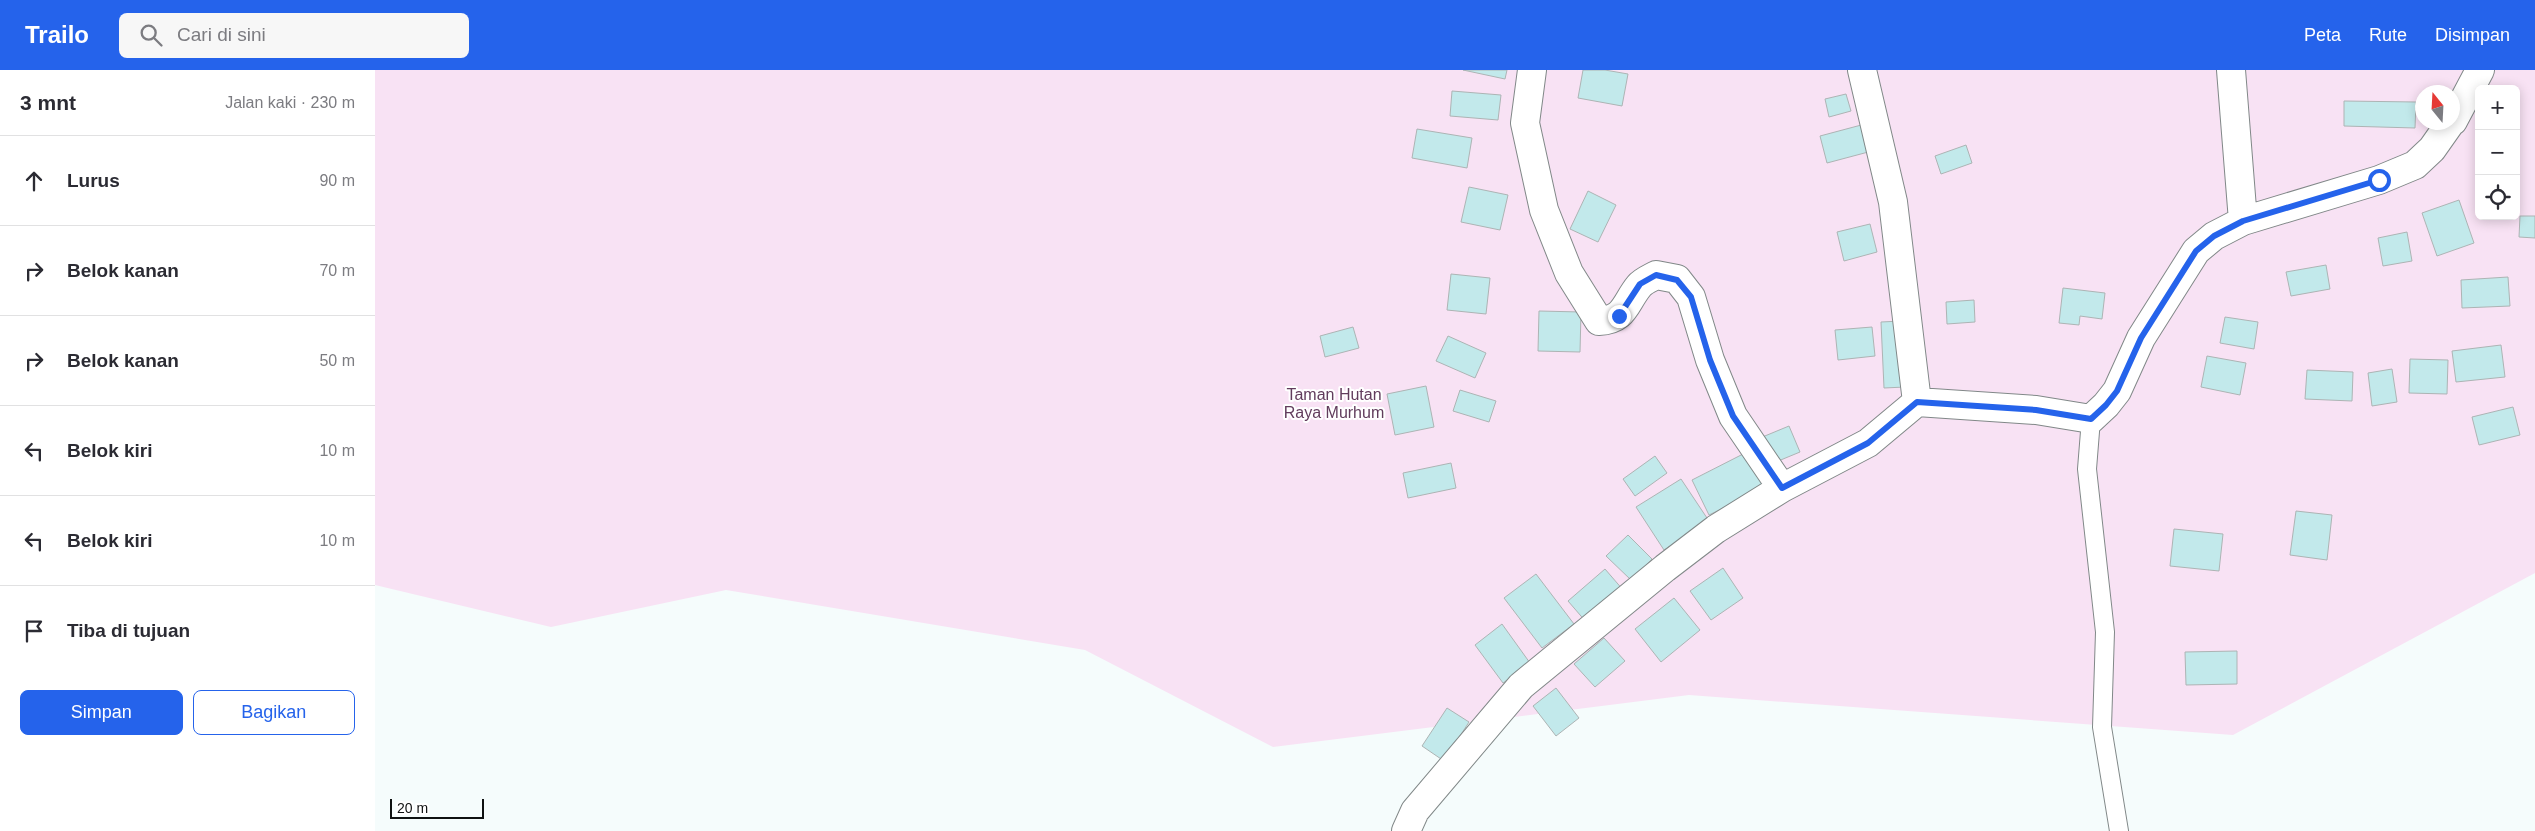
<!DOCTYPE html>
<html lang="id">
<meta charset="utf-8">
<style>
:root{--surface:#fff;--page:#f7f7f7;--text:#2b2b33;--muted:#7c7c81;--line:#e1e1e2;--accent:#2563eb}
body{margin:0;font-family:Arial,sans-serif;background:var(--page);color:var(--text)}
.controls{position:absolute;right:15px;top:15px;display:grid;overflow:hidden;border-radius:8px;box-shadow:0 2px 12px #0003}
.controls button{width:45px;height:45px;display:grid;place-items:center;padding:0;border:0;border-bottom:1px solid var(--line);background:var(--surface);color:var(--text);font:25px sans-serif}
.compass{position:absolute;left:2040px;top:15px;width:45px;height:45px;border-radius:50%;background:var(--surface);box-shadow:0 2px 12px #0003;rotate:342deg}
.scale{position:absolute;left:15px;bottom:12px;width:94px;box-sizing:border-box;padding-left:5px;border:2px solid #0e1111;border-top:0;font-size:14px;line-height:18px;white-space:nowrap;color:#0e1111;-webkit-text-stroke:4px #fff;paint-order:stroke}
.stop{position:absolute;width:15px;height:15px;margin:-11px;border:4px solid #2563eb;border-radius:50%;background:#fff}
.stop.end{background:#2563eb;border-color:#fff;box-shadow:0 1px 5px #0008}
.list{margin:0;padding:0;list-style:none}
h2{display:flex;justify-content:space-between;align-items:center;height:65px;margin:0;padding:0 20px;font-size:21px}
h2 small{font-size:16px;font-weight:400;color:var(--muted)}
.list li{display:grid;grid-template-columns:32px 1fr auto;gap:15px;align-items:center;box-sizing:border-box;height:90px;padding:0 20px;border-top:1px solid var(--line)}
.list b{display:block;font-size:19px;white-space:nowrap}
.list em{font-size:16px;font-style:normal;color:var(--muted)}
.actions{display:flex;gap:10px;padding:15px 20px}
.actions a{flex:1;padding:11px 0;border:1px solid var(--accent);border-radius:8px;text-align:center;font-size:18px;color:var(--accent)}
.actions .main{background:var(--accent);color:#fff}
.icon{flex:none;width:28px;height:28px;fill:none;stroke:currentColor;stroke-width:2;stroke-linecap:round;stroke-linejoin:round}
.map{position:relative;flex:none;width:2160px;height:761px;overflow:hidden}
header{display:flex;align-items:center;gap:30px;box-sizing:border-box;height:70px;padding:0 25px;background:var(--accent);color:#fff}
header strong{font-size:24px}
nav{display:flex;gap:28px;margin-inline-start:auto;font-size:18px}
.search{width:350px;height:45px;background:var(--page);display:flex;align-items:center;gap:12px;box-sizing:border-box;padding:0 18px;border-radius:8px;color:var(--muted);font-size:19px}
main{display:flex}
aside{flex:1;background:var(--surface)}
.map>svg:first-child{display:block}
</style>
<header>
<strong>Trailo</strong>
<div class="search"><svg class="icon" aria-label="search" viewBox="0 0 24 24"><circle cx="10" cy="10" r="6"/><path d="M15 15l6 6"/></svg>Cari di sini</div>
<nav><a>Peta</a><a>Rute</a><a>Disimpan</a></nav>
</header>
<main>
<aside>
<h2>3 mnt<small>Jalan kaki · 230 m</small></h2>
<ul class="list">
<li><svg class="icon" aria-label="ahead" viewBox="0 0 24 24"><path d="M12 20V5M6 11l6-6 6 6"/></svg><div><b>Lurus</b></div><em>90 m</em></li>
<li><svg class="icon" aria-label="right" viewBox="0 0 24 24"><path d="M7 20v-9h11M14 6l5 5-5 5"/></svg><div><b>Belok kanan</b></div><em>70 m</em></li>
<li><svg class="icon" aria-label="right" viewBox="0 0 24 24"><path d="M7 20v-9h11M14 6l5 5-5 5"/></svg><div><b>Belok kanan</b></div><em>50 m</em></li>
<li><svg class="icon" aria-label="left" viewBox="0 0 24 24"><path d="M17 20v-9H6M10 6l-5 5 5 5"/></svg><div><b>Belok kiri</b></div><em>10 m</em></li>
<li><svg class="icon" aria-label="left" viewBox="0 0 24 24"><path d="M17 20v-9H6M10 6l-5 5 5 5"/></svg><div><b>Belok kiri</b></div><em>10 m</em></li>
<li><svg class="icon" aria-label="arrive" viewBox="0 0 24 24"><path d="M6 21V4h12l-3 4 3 4H6"/></svg><div><b>Tiba di tujuan</b></div></li>
</ul>
<div class="actions"><a class="main">Simpan</a><a>Bagikan</a></div>
</aside>
<div class="map">
<svg width="2160" height="761" viewBox="0 0 2160 761">
<rect width="100%" height="100%" fill="#f5fcfc"/>
<path fill="#f8e2f4" fill-rule="evenodd" d="M0,0h2160v503l-302,162 -544,-40 -416,52 -188,-97 -359,-60 -175,37 -176,-42zM2104,19h37v127h-37zM2048,22h30v30h-30z"/>
<path fill="#c2e9eb" stroke="#adb4b4" d="M1088,0h44l-2,9z
M1208,0h22l23,4 -6,32 -44,-8z
M1077,21l49,4 -3,25 -48,-4z
M1471,24l5,17 -22,6 -4,-18z
M1969,31l72,1 -1,26 -71,-2z
M1490,54l7,27 -45,12 -7,-27z
M1042,59l55,9 -5,30 -55,-10z
M1591,75l6,18 -31,11 -6,-18z
M1094,117l39,8 -8,35 -39,-8z
M1213,121l28,14 -18,37 -28,-13z
M2084,130l15,43 -37,13 -15,-43z
M2145,146h15v22l-16,-1z
M1495,154l7,28 -33,9 -7,-29z
M2032,162l5,29 -29,5 -5,-28z
M1951,195l4,24 -39,7 -5,-24z
M1076,204l39,4 -4,36 -39,-4z
M2133,207l2,29 -48,2 -1,-28z
M1688,218l42,5 -3,26 -22,-3 -1,9 -20,-2z
M1599,230l1,22 -28,2 -1,-22z
M1164,241l42,1 -1,40 -42,-1z
M1850,247l33,5 -4,27 -34,-6z
M1526,251l4,66 -21,1 -3,-66z
M978,257l6,21 -34,9 -5,-21z
M1497,257l3,29 -37,4 -3,-30z
M1073,266l38,17 -11,25 -39,-17z
M2126,275l4,32 -49,5 -4,-31z
M1832,286l39,7 -6,32 -39,-8z
M2035,289l38,1 -1,34 -38,-1z
M2017,299l5,33 -25,4 -4,-33z
M1932,300l46,2 -1,29 -47,-2z
M1051,316l8,41 -39,8 -8,-41z
M1085,320l36,11 -7,21 -36,-11z
M2138,337l7,28 -41,10 -7,-28z
M1414,356l11,26 -29,12 -11,-26z
M1372,382l17,36 -55,27 -17,-35z
M1280,386l12,17 -32,23 -12,-17z
M1076,393l5,25 -48,10 -5,-25z
M1306,409l28,42 -45,29 -28,-43z
M1921,441l36,4 -5,45 -37,-5z
M1799,459l49,5 -4,37 -49,-5z
M1253,465l24,24 -21,21 -25,-24z
M1348,498l20,30 -32,22 -21,-29z
M1230,499l19,22 -37,32 -19,-22z
M1161,504l38,50 -32,24 -38,-50z
M1299,528l26,32 -39,32 -26,-33z
M1127,554l28,39 -27,20 -28,-38z
M1229,568l21,23 -30,26 -21,-23z
M1862,581v33l-51,1 -1,-33z
M1181,618l23,30 -23,18 -23,-30z
M1072,638l22,14 -25,39 -22,-15z"/>
<g fill="none" stroke-linecap="round" stroke-linejoin="round">
<g stroke="#818888" stroke-width="20">
<path id="lane" d="M1716,349l-4,50 18,163 -3,95 17,104"/>
</g>
<g stroke="#818888" stroke-width="30">
<path id="street" d="M1157,0l-7,53 19,87 25,63 30,48c26,-1 26,-18 40,-35 4,-5 12,-8 17,-11l21,4 14,18 19,63 23,56 49,72
M1487,0l31,132 24,200
M1856,0l12,151
M2078,51l27,-51
M1031,761l9,-20 106,-125 144,-118 51,-39 66,-41 86,-45 49,-41 119,8 55,9 15,-14 11,-14 24,-53 55,-87 18,-15 29,-15 136,-41 36,-15 17,-16 19,-27"/>
</g>
<use href="#lane" stroke="#fff" stroke-width="18"/>
<use href="#street" stroke="#fff" stroke-width="28"/>
</g>
<g fill="none" stroke-linecap="round" stroke-linejoin="round">
<path stroke="#2563eb" stroke-width="6" d="M1244,246l21,-32 16,-9 21,5 14,17 19,63 23,56 49,72 86,-45 49,-41 119,8 55,9 15,-14 11,-14 24,-53 55,-87 18,-15 29,-15 136,-41"/>
</g>
<g text-anchor="middle" stroke-width="4" stroke-linejoin="round" paint-order="stroke">
<g font-size="16" fill="#613c5c" stroke="#fff">
<text x="959" y="330">Taman Hutan<tspan x="959" dy="18">Raya Murhum</tspan></text>
</g>
</g>
</svg>
<div class="controls">
<button>+</button>
<button>−</button>
<button><svg class="icon" aria-label="locate" viewBox="0 0 24 24"><circle cx="12" cy="12" r="6"/><path d="M12 2v4M12 18v4M2 12h4M18 12h4"/></svg></button>
</div>
<svg class="compass" viewBox="-18 -18 36 36"><path d="M0-13l5 13h-10z" fill="#e53935"/><path d="M0 13l5-13h-10z" fill="#7c7c81"/></svg>
<div class="scale">20 m</div>
<div class="stop" style="left:2004px;top:110px"></div>
<div class="stop end" style="left:1244px;top:246px"></div>
</div>
</main>
